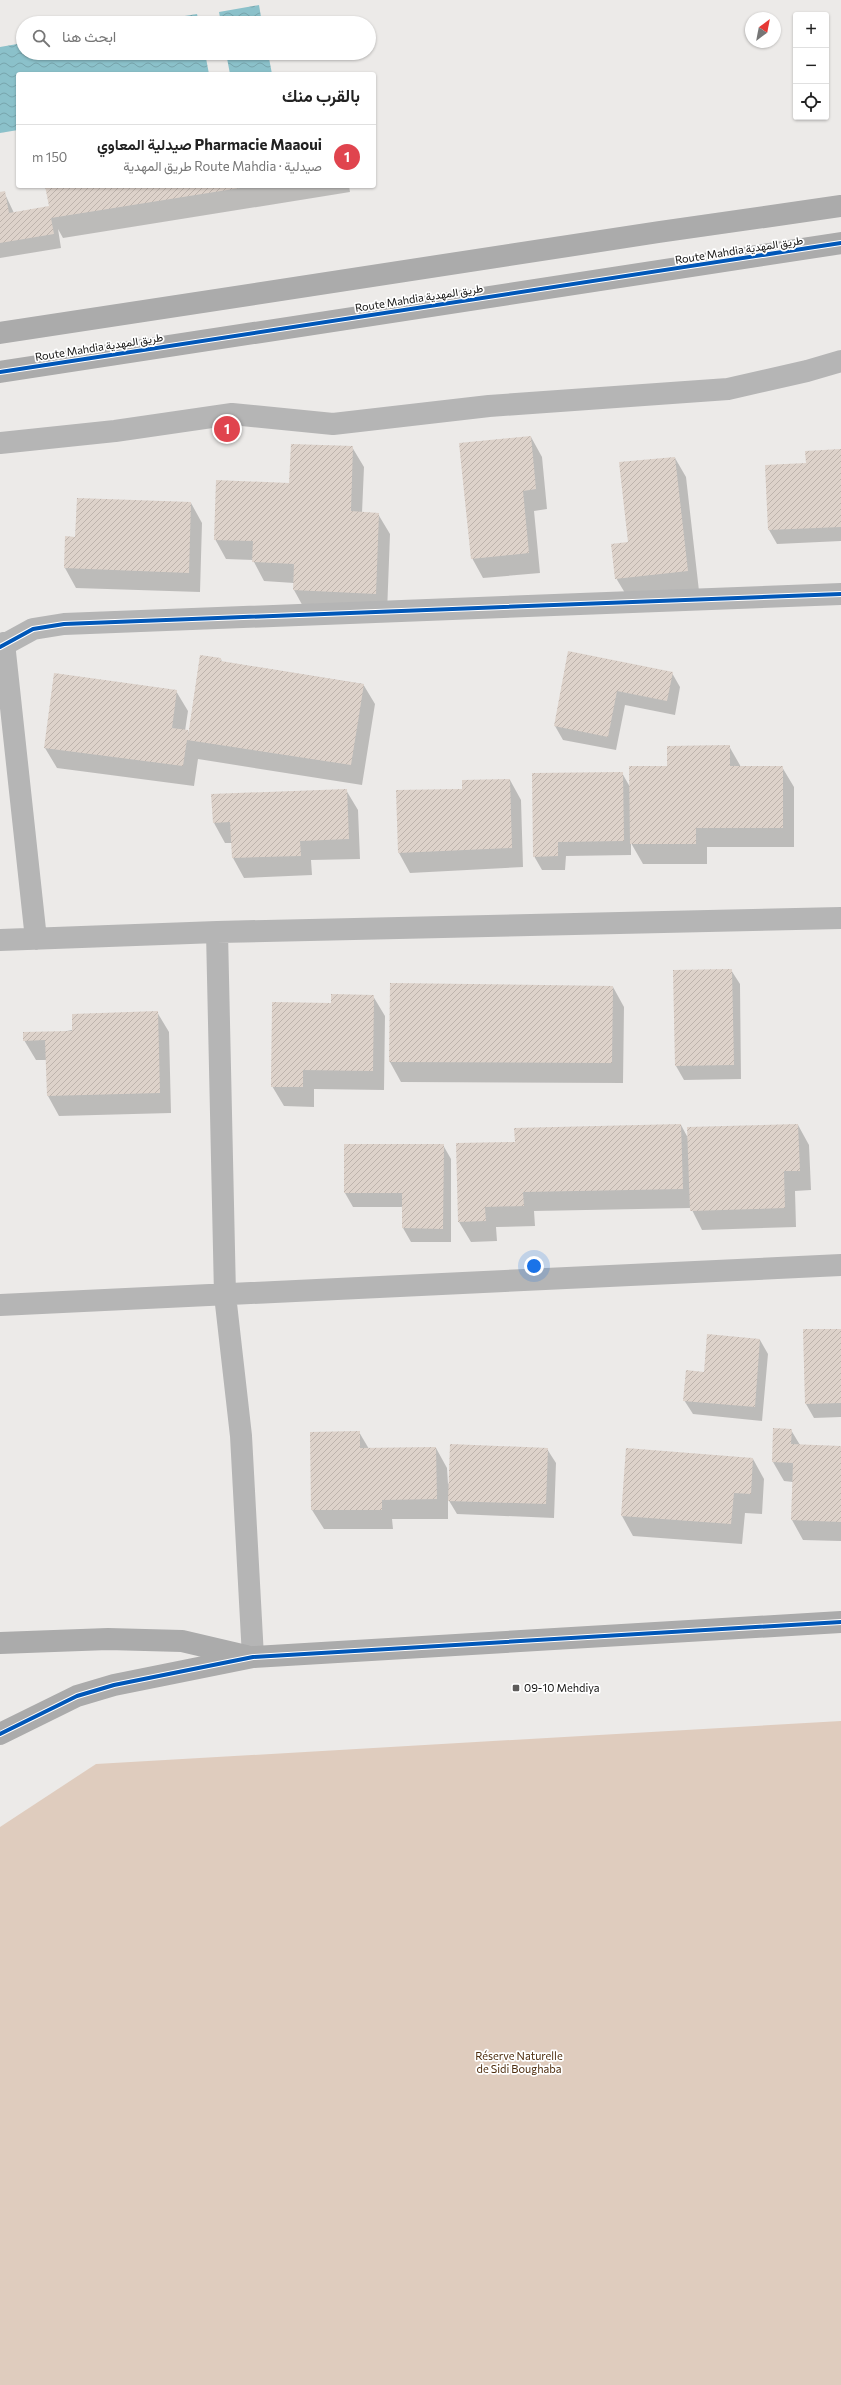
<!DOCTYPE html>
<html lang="ar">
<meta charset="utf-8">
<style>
:root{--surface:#fff;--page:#f2f2f2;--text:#222;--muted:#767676;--line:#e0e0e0;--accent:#5e5c5b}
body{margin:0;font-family:Commissioner,Vazirmatn,sans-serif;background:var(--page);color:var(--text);direction:rtl}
.controls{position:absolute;right:12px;top:12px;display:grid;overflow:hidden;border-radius:4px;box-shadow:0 1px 3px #0004}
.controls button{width:36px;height:36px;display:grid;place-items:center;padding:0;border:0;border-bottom:1px solid var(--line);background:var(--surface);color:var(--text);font:20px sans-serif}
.compass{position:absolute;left:745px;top:12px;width:36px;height:36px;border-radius:50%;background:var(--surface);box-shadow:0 1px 3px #0004;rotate:32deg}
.you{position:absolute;left:534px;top:1266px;width:14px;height:14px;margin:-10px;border:3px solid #fff;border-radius:50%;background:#1a73e8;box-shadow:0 0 0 6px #1a73e833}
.badge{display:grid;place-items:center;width:26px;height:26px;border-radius:50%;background:var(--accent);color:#fff;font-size:13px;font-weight:700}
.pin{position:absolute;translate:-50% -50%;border:2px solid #fff;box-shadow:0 1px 4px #0006}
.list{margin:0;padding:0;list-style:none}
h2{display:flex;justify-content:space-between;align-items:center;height:52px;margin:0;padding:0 16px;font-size:17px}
h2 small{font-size:13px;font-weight:400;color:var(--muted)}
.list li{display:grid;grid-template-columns:26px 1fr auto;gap:12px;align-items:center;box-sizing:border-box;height:64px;padding:0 16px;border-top:1px solid var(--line)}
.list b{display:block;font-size:15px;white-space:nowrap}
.list p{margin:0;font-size:13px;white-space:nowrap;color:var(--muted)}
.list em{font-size:13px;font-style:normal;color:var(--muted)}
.icon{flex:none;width:22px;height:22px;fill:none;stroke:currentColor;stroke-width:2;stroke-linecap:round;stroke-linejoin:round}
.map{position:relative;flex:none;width:841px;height:2385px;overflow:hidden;direction:ltr}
.search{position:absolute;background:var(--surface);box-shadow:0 1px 3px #0004;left:16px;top:16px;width:360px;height:44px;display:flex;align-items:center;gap:10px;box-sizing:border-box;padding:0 14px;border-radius:22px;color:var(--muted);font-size:15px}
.panel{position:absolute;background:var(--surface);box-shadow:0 1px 3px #0004;left:16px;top:72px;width:360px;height:116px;border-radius:4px;direction:rtl}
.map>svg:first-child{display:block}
</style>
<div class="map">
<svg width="841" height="2385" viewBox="0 0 841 2385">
<defs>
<pattern id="water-waves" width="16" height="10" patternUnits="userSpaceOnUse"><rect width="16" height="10" fill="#8bc1ca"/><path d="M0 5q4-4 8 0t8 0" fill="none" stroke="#77a5ac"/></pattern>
<pattern id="building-hatch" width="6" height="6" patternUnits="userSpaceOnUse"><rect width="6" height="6" fill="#ddd2ca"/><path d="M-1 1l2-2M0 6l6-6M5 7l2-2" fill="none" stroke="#bdb3ac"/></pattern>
</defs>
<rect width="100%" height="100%" fill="#eceae8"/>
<path fill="#dfccbe" d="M841,1721v664h-841v-558l96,-63z"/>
<path fill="url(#water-waves)" d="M259,5l3,18h-41l-2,-11z
M197,14l2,9h-57z
M23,43v10h182l4,21h-191v56l-18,3v-86z
M226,53h42l4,21h-42z"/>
<path fill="#0003" d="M46,186h303l1,6 -287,46 -5,-9 3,19 -61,10v-65l4,-1 10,21 36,-6z
M531,437l11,20 5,52 -13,2 6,62 -57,5 -11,-20z
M352,447l12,20 -2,46 16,1 12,20 -3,79 -82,-3 -11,-20v-7l-30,-2 -11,-21 -27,-1 -11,-20 75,-55z
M841,451v90l-64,3 -8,-14 -3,-64 41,-2z
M675,458l11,19 13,114 -71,7 -12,-20 13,-35z
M191,503l11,20 -2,69 -124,-4 -11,-20 1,-31 10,1z
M569,652l103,21 8,14 -5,28 -50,-10 -9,45 -53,-10 -8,-14z
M221,659l1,3 141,22 12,20 -13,81 -164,-26 -4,27 -137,-18 -12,-20 131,-57 12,20 -3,20 5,1z
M729,746l12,21h41l12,20v60h-87v17h-64l-12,-21v12l-65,1 -1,14h-23l-8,-14 88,-83 8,14 38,-20z
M510,780l11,20 2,67 -113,6 -11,-20 64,-63z
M346,790l12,20 2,49 -49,1 1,15 -68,3 -11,-20 -1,-15h-7l-11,-20 -2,-28z
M731,970l9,14 1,95 -57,1 -8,-14z
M613,987l11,20 -1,76 -222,-1 -11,-20z
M373,996l12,20 -1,74 -70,-1v18l-30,-1 -12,-20 60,-82z
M157,1012l12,20 2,81 -112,3 -11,-20 -1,-36h-11l-12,-20z
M681,1125l7,13 110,-13 11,20 2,45 -16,1 1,36 -94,3 -11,-22 -157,3 1,15 -39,1 1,14 -26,1 -12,-20 57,-79z
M443,1145l8,14v83h-40l-8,-14v-21h-50l-8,-14z
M841,1330v87l-27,1 -8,-14z
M760,1340l8,14 -6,67 -69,-7 -9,-14 21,-27z
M791,1430l9,15 41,2v94l-38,-1 -11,-20 1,-38 -9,-1 -11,-19z
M359,1432l10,17 67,-1 11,20 1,16 99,-35 9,14 -2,55 -97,-4 -9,-15v20h-56l1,10h-69l-12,-19z
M753,1459l11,20 -2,35 -17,-1 -3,31 -109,-8 -11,-20z"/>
<path fill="url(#building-hatch)" d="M45,186h201v1l-195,31 3,16 -54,9v-51l5,-1 4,22 40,-7z
M531,436l5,53 -13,2 6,62 -58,6 -12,-116z
M291,444l62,2 -2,65 28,2 -3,81 -83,-4 1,-26 -42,-2 1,-21 -39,-1 2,-60 73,3z
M841,449v78l-73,3 -3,-65 41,-2 -1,-12z
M675,457l13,114 -73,8 -4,-35 17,-2 -9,-80z
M77,498l114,4 -2,71 -125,-5 1,-32 10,1z
M568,651l105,21 -6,29 -50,-10 -9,46 -54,-11z
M200,655l21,3v3l143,23 -13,81 -164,-25 -4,26 -139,-18 10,-75 123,17 -5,38 16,2v6z
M730,745v21h53v62h-87v16h-66l-1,-78h38v-20z
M623,772l1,69 -66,1v14l-25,1 -1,-84z
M510,779l2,69 -114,5 -2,-63 66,-1v-9z
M347,789l2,50 -49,2 1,15 -69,2 -2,-36 -17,1 -2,-29z
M732,969l2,96 -59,1 -2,-96z
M390,983l223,3 -1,77 -223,-1z
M331,994l43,1 -1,76 -70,-1v17h-32l1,-85 59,1z
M158,1011l2,82 -113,3 -2,-56 -22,1v-9l49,-1v-17z
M681,1124l2,65 -160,3 1,14 -39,1 1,14 -28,1 -2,-79 59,-1 -1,-14z
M798,1124l2,47h-16l1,37 -95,3 -3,-84z
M344,1144h100l-1,85 -41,-1v-35h-58z
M803,1329h38v74l-36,1z
M707,1334l53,5 -5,68 -72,-6 3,-31 18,2z
M773,1428l19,1 -1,15 50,2v76l-50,-2 2,-57 -21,-1z
M360,1431v17l76,-1 1,52 -55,1v10h-71l-1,-78z
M450,1444l98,4 -2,56 -98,-3z
M626,1448l127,10 -2,36 -17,-1 -3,31 -110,-8z"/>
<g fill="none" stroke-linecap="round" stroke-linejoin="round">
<path stroke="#b5b5b5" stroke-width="22" d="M0,443l115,-12 117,-17 101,10 156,-18 239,-17 79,-18 34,-10
M4,643l32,296
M0,647l33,-18 31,-5 777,-30
M217,932l8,363 16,141 12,221
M0,940l217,-8 624,-14
M0,1305l841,-40"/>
<path stroke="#ababab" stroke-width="22" d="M0,333l659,-101 182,-26
M0,372l841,-129
M0,1643l108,-4 74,2 64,15
M0,1734l77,-38 37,-11 139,-28 588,-35"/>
<g stroke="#fff" stroke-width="6">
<path id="cycleway" d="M0,372l841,-129
M0,647l33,-18 31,-5 777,-30
M0,1734l77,-38 37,-11 139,-28 588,-35"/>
</g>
<use href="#cycleway" stroke="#0057b8" stroke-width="4"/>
</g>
<rect fill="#5e5c5b" stroke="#fff" stroke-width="1.5" x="512" y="1684" width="8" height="8" rx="2"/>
<g text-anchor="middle" stroke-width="3.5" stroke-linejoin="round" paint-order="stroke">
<g font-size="11" fill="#11100f" stroke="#fff">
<text transform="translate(739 250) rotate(-9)" y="4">Route Mahdia طريق المهدية</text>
<text transform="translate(419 298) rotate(-9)" y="4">Route Mahdia طريق المهدية</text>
<text transform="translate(99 347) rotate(-9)" y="4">Route Mahdia طريق المهدية</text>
</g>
<g font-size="11" fill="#11100f" stroke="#fff" text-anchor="start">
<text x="524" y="1692">09-10 Mehdiya</text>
</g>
<g font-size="11" fill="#4d2c0d" stroke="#fff">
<text x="519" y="2060">Réserve Naturelle<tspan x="519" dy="13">de Sidi Boughaba</tspan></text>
</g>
</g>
</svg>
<div class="controls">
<button>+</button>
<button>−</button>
<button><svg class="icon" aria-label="locate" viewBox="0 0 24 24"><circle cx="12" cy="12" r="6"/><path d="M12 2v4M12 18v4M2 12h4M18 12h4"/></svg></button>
</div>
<svg class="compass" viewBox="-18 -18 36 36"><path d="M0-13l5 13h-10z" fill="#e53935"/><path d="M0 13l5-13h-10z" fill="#767676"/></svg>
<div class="you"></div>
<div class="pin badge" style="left:227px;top:429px;background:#e0444e">1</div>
<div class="search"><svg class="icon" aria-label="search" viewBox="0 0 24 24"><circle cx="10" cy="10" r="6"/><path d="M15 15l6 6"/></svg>ابحث هنا</div>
<section class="panel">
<h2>بالقرب منك<small></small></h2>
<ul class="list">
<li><span class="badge" style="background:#e0444e">1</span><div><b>Pharmacie Maaoui صيدلية المعاوي</b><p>صيدلية · Route Mahdia طريق المهدية</p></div><em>150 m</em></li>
</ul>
</section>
</div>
